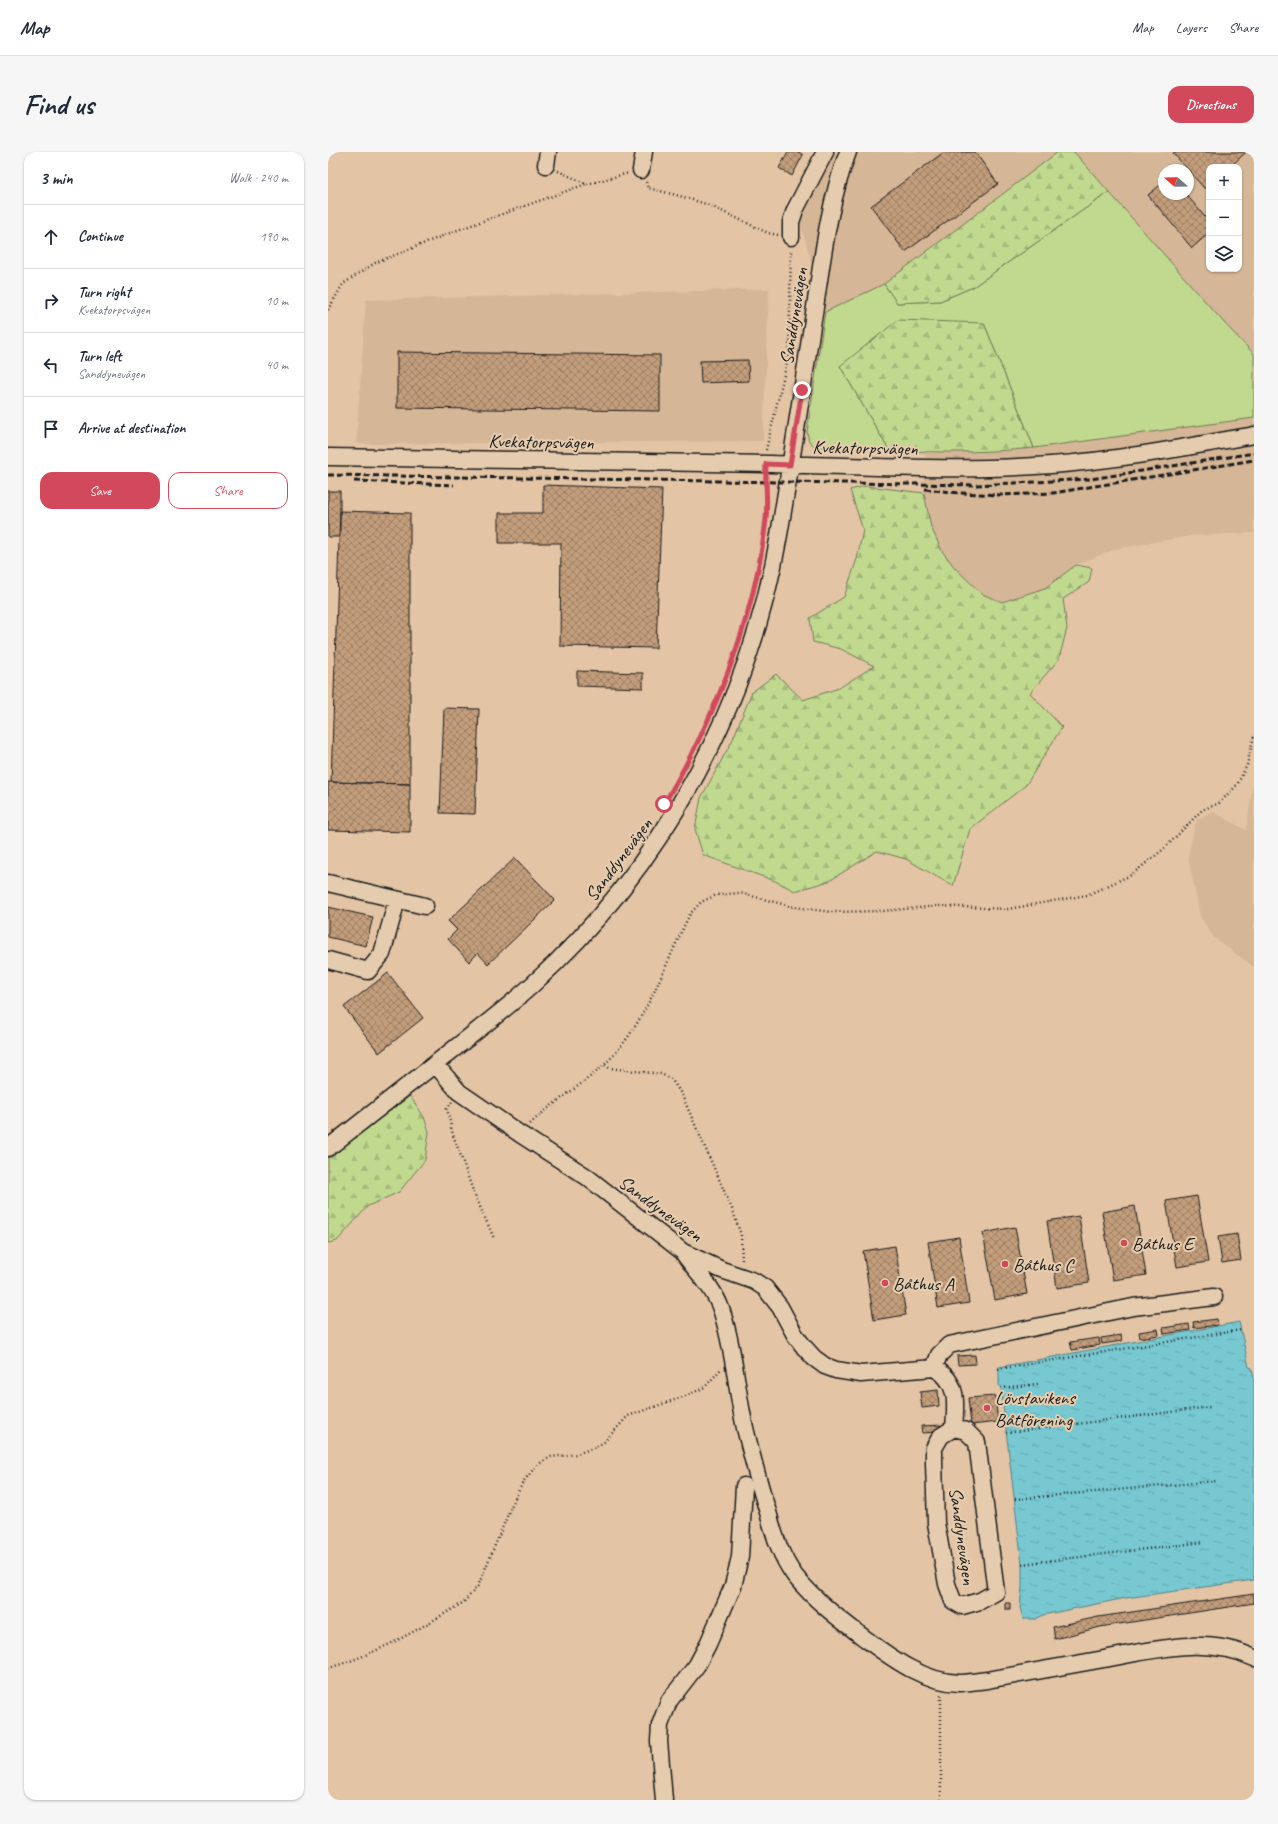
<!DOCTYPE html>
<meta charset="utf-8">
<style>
:root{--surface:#fff;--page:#f6f6f7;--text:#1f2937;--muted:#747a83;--line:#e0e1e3;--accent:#d1495b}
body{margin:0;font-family:Caveat,sans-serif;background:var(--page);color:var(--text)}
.controls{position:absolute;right:12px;top:12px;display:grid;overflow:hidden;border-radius:8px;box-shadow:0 1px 3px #0004}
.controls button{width:36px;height:36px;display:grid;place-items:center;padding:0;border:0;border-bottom:1px solid var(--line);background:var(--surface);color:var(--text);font:20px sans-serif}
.compass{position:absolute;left:830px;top:12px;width:36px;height:36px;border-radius:50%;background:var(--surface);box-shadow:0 1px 3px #0004;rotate:290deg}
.stop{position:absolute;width:12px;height:12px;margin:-9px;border:3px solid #d1495b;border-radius:50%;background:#fff}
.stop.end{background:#d1495b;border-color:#fff;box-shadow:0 1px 4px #0008}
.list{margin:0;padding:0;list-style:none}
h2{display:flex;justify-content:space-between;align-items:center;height:52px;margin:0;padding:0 16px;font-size:17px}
h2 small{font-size:13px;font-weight:400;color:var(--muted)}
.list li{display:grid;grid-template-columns:26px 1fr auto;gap:12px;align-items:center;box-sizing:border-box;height:64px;padding:0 16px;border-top:1px solid var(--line)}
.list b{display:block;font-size:15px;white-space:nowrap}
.list p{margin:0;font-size:13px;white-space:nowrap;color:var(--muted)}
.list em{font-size:13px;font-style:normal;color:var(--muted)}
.actions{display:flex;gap:8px;padding:12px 16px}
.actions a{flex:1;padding:9px 0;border:1px solid var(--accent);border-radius:12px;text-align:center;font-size:14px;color:var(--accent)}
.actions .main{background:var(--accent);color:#fff}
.icon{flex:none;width:22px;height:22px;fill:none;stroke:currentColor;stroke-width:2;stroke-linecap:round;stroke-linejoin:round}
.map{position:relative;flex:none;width:926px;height:1648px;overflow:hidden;border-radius:12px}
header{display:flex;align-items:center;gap:24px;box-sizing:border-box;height:56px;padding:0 20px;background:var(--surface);border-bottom:1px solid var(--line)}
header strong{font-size:19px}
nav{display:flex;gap:22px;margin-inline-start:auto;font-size:14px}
.intro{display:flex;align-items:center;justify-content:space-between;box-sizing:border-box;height:96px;padding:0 24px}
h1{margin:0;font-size:28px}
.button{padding:10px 18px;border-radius:12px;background:var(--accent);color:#fff;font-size:14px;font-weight:700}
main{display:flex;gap:24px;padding:0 24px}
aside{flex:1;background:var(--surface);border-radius:12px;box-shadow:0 1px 3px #0004}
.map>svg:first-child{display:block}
</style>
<header>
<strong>Map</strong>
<nav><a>Map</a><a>Layers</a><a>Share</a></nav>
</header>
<div class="intro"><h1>Find us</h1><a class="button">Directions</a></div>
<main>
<aside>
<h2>3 min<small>Walk · 240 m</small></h2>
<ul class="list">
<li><svg class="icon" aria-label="ahead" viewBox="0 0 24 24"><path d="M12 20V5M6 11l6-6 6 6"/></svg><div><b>Continue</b></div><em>190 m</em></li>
<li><svg class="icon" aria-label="right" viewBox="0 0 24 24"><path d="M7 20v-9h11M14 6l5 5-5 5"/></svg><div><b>Turn right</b><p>Kvekatorpsvägen</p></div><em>10 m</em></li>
<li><svg class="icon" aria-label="left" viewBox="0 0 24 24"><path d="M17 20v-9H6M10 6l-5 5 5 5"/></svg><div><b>Turn left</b><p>Sanddynevägen</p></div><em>40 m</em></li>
<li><svg class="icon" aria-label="arrive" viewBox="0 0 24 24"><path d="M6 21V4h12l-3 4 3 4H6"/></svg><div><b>Arrive at destination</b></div></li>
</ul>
<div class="actions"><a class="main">Save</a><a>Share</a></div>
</aside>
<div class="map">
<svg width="926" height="1648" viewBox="0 0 926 1648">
<defs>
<pattern id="forest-firs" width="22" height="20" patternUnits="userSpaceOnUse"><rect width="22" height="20" fill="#c1d98f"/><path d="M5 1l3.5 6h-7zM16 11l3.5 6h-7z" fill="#a5ba7b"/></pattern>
<pattern id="water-ripples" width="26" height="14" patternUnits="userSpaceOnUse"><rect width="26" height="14" fill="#77c8d1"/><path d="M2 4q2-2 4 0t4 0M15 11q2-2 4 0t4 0" fill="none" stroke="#66abb3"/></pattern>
<pattern id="building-cross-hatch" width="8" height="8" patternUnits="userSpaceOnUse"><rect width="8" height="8" fill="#c29d7b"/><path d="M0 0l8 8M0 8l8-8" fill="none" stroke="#9d7f64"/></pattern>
</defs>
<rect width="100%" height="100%" fill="#e3c5a6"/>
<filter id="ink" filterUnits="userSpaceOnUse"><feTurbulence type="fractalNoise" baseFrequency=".025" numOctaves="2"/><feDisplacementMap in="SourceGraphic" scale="8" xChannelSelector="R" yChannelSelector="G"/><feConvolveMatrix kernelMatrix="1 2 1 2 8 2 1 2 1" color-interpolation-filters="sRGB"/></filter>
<g filter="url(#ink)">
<path fill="#d5b696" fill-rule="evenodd" d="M506,0h224l-174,132 -59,28 -26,-94z
M746,0h180v202l-28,-29zM881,15h30v102h-30zM836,18h24v24h-24z
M441,137l-6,152 -407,3 10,-144z
M926,266v115l-65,3 -74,13 -39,16 -31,23 -43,14 -20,-8 -27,-26 -13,-17 -11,-24 -7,-34 1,-40 75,-2 34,-3z
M926,626v189l-41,-30 -13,-21 -12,-60 8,-35 16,-10 34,19z"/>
<path fill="#c1d98f" stroke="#6e7a56" d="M781,40l117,133 28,29v64l-220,30 -50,-125 -144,43 49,84 -47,-1 -27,-2 -6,-6 -2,-9 18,-120 59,-28 13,19 43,-2 33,-14z"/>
<path fill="url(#forest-firs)" stroke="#6e7a56" d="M730,0h16l35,40 -136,95 -33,14 -43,2 -13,-19z
M570,168l86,3 50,125c-49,5 -97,5 -145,2l-49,-84z
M538,334l58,7 7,34 11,24 13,17 27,26 20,8 43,-14 31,-23 16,3 -3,14 -26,17 4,29 -8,31 -29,34 32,34 -36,58 -56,44 -17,57 -47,-27 -29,-8 -48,30 -34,10 -20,-10 -72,-26 -8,-26 6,-31 31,-57 20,-49 24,-18 27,26 36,-12 35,-22 -33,-17 -28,-7 -3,-24 34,-21 13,-38 6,-29 -13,-40z
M82,944l14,21 5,15 -4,28 -26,32 -31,14 -31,35 -9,2v-85z"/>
<path fill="url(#water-ripples)" stroke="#538389" d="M911,1170l10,45 3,1 2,10v202l-128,18 -83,17 -7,4h-13l-3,-12 2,-20v-23l-21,-176 -2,-3v-18z"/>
<path fill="url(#building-cross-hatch)" stroke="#1c1c1c" d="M460,0h11l4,3 -11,21 -13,-8z
M616,0h31l23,32 -93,68 -34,-46z
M847,0h71l-16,15h-21v18l-4,4 -32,-36z
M836,30v12h22l23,28v11l-17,15 -44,-53z
M69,200l263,3v56l-263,-3z
M420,208l1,21 -48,2 -1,-22z
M215,333l119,4 -6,159 -96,-2 1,-103h-62v-30h44z
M0,339h12v46h-12z
M12,359l70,2v271l-79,-2z
M249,519l66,2v15l-66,-2z
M116,556l35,1 -4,105 -35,-1z
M0,630l82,2v48l-82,-2z
M187,706l40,42 -67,64 -10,-11 -9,9 -21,-23 9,-9 -9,-9z
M0,755l45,10 -7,29 -38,-9z
M60,821l35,45 -44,35 -35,-46z
M869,1044l11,66 -31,5 -11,-66z
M807,1054l11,69 -33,5 -11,-68z
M751,1064l10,67 -32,5 -10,-67z
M687,1075l12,67 -32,6 -12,-67z
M909,1082l4,26 -19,3 -4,-26z
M631,1085l10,66 -31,5 -10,-66z
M567,1094l11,69 -32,5 -11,-69z
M889,1167l1,6 -24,3 -1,-6z
M861,1172l1,6 -26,4 -1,-6z
M830,1177l1,6 -19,3 -1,-6z
M793,1183l1,6 -20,3 -1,-6z
M771,1186l1,7 -28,5 -2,-8z
M647,1203l1,9 -18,1 -1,-9z
M610,1238l1,16 -17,2 -2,-16z
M667,1244l3,26 -27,3 -3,-27z
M613,1273v7l-19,1 -1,-7z
M926,1442v9l-154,24 -45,12 -2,-12 45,-10z
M677,1451h5v6h-5z"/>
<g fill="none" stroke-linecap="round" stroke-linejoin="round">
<g stroke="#1c1c1c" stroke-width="19">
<path id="minor" d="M218,13l2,-13
M313,18l3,-18
M463,85v-15l4,-12 30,-58
M0,305c148,3 295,4 443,7 93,2 187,8 280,1 68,-5 136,-18 203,-30
M0,731l97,23
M0,808l40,11 14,-17 15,-54
M107,912l24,28 61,42 67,43 96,75 39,18 32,11 11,7 15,19 15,28 9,12 10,11 11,8 11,4 25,4 73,-6c25,13 22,36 20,60l12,3 11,11 19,150 -16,9 -18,5 -9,-5 -6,-17 -11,-61 -2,-60v-15l7,-12 13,-8
M0,996c36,-28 71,-56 107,-84 32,-26 65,-50 96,-78 131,-118 218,-278 248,-451 13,-76 24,-152 36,-228 8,-52 14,-105 33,-155
M356,1102c12,17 30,34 37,55 13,39 15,79 24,119 7,28 14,57 23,84 6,23 13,45 27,64 20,25 47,45 72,64 27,20 58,42 92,43 9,0 19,-2 28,-3 39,-7 78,-14 117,-21 50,-9 101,-24 150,-1
M606,1216l5,-13 10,-10 184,-38 81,-10
M336,1648l-5,-59 1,-16 9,-24 28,-36 11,-21 25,-58 7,-29 4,-71"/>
</g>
<path stroke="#1c1c1c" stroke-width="2.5" stroke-dasharray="1 3" stroke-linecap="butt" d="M230,19l29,13 42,-11
M318,30l2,6 32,8 29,9 59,28 10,2
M0,158l15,-26 32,-21 80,-32 131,-47
M438,298l23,-96 2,-104
M437,325l2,22 -1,21
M277,913l4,3 52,6 10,5 10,14 52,118 8,24 1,28
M124,950l-5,7 6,26 6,16 14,40 21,47
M202,972c23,-22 51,-38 74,-59 43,-41 60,-100 86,-151l11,-12 15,-7 24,-2 54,14 37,5 52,-1 56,-5 69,3 79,-14 44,-20 34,-27 37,-38 17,-7 18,-18 10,-20 7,-29
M670,1217l243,-39
M673,1236l37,-4
M678,1281l204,-26
M687,1347l202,-18
M694,1412l182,-22
M0,1516c48,-13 93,-40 136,-66l14,-16 33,-79 12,-25 14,-17 14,-8 26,-3 19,-7 8,-5 24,-26 60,-21 17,-8 16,-18
M613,1648v-105"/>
<use href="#minor" stroke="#e6ccae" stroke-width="16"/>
<path stroke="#1c1c1c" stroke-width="3" stroke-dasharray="6 3" stroke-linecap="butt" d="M0,323l648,10 115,-6 163,-26
M26,329l100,4
M597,337l34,4 42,2 52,-2 201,-33"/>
</g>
</g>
<g fill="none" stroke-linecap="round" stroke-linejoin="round" filter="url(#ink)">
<path stroke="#d1495b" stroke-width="5" d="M336,652c51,-86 91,-185 102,-285 2,-19 -1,-36 0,-55l24,1 12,-75"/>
</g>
<g fill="#d1495b" stroke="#e6ccae" stroke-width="1.5">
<circle cx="796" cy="1091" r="4"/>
<circle cx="677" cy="1112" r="4"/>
<circle cx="557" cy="1131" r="4"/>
<circle cx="659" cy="1256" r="4"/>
</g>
<g text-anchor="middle" stroke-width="4" stroke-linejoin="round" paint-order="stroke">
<g font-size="19" fill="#1c1c1c" stroke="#e6ccae">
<text transform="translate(465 164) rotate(-81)" y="7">Sanddynevägen</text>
<text transform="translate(213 289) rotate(1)" y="7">Kvekatorpsvägen</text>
<text transform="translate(537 295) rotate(1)" y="7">Kvekatorpsvägen</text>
<text transform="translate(290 707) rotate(-53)" y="7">Sanddynevägen</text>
<text transform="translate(333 1056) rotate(36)" y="7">Sanddynevägen</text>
<text transform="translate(635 1384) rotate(82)" y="7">Sanddynevägen</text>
</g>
<g font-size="19" fill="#1c1c1c" stroke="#e6ccae" text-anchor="start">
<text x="804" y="1098">Båthus E</text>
<text x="685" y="1119">Båthus C</text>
<text x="565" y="1138">Båthus A</text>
<text x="667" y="1252">Lövstavikens<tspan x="667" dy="22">Båtförening</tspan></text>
</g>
</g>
</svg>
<div class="controls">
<button>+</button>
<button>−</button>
<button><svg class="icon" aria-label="layers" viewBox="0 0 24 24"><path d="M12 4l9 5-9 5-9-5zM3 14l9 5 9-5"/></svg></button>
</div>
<svg class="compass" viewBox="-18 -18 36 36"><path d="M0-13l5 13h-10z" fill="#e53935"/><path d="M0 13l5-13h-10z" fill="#747a83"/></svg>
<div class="stop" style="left:336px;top:652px"></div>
<div class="stop end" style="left:474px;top:238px"></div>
</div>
</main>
